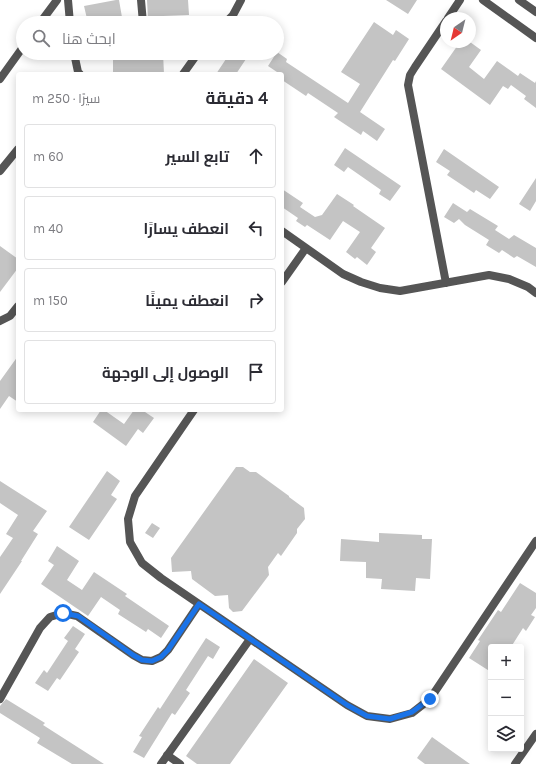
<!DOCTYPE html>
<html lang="ar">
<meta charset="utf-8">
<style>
:root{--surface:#fff;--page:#f7f7f7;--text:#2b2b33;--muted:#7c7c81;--line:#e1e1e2}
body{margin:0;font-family:Karla,Cairo,sans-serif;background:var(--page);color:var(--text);direction:rtl}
.controls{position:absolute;right:12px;bottom:12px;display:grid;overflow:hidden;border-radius:4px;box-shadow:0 2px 10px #0003}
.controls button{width:36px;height:36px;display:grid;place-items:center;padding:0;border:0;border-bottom:1px solid var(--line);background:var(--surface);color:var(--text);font:20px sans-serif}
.compass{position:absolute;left:440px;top:12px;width:36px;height:36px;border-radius:50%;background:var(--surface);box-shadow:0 2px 10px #0003;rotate:215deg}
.stop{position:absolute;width:12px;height:12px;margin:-9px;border:3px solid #1a73e8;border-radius:50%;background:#fff}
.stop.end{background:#1a73e8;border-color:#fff;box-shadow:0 1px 4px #0008}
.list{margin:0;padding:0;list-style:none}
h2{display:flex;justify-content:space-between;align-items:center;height:52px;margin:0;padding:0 16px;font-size:17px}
h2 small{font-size:13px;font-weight:400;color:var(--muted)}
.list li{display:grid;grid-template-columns:26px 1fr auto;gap:12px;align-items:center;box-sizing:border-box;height:64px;margin:0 8px 8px;padding:0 8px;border:1px solid var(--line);border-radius:4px}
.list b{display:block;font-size:15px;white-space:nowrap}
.list em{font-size:13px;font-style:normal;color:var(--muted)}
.icon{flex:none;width:22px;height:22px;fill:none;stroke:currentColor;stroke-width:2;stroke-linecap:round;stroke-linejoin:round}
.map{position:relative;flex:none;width:536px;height:764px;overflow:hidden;direction:ltr}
.search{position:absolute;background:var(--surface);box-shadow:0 2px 10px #0003;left:16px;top:16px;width:268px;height:44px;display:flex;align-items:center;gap:10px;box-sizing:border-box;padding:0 14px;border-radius:22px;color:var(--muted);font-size:15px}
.panel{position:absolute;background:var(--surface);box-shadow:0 2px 10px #0003;left:16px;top:72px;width:268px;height:340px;border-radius:4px;direction:rtl}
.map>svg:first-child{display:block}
</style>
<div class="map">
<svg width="536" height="764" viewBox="0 0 536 764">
<rect width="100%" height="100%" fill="#fff"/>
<path fill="#c4c4c4" d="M116,0h3l4,23h-35l-4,-17z
M147,0h41l1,15 -26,1v2l-15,2z
M386,0h31l-9,14z
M374,22l19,13 3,-5 13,9 -14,22 -2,-1 -33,52 25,17 -8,12 -14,-10 -2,4 -27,-18 4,-4 -30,-20 -2,3 -24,-16v-6h-2l-12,-8 9,-14 10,7 -1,3 62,41 12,-19 -19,-12z
M460,42h10l11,8 -12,17 15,12 13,-18 21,15 2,-3 15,10 1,-2v27l-12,-9 2,-3 -15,-11 -3,4 -5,-3 -13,19 -49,-36z
M163,53l1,21h-47v-2h-4v-12l15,-1 -1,-3z
M230,53h20l-14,21h-20z
M345,148l56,38 -11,15 -11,-7 2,-4 -33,-23 -4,5 -10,-7z
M444,149l55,38 -9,12 -14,-9 -2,3 -27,-18 3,-4 -14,-9z
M536,178v23l-6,10 -11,-7z
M282,189l21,14 -3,4 15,10 7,-2 15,-21 17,11 -1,1 32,22 -14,20 5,4 -9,13 -10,-8 -2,2 -9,-7 14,-20 -17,-11 -13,19 -23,-15 -2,2 -9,-6 2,-3 -16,-11z
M453,203l14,9 3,-3 28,17 -3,4 14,9 5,-4 22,13v19l-19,-11 -3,2 -12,-8 -3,3 -13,-8 3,-5 -24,-15 -6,-6 -5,4 -10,-6z
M0,246l18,13v9l-18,24z
M18,356v46l-9,-6 -9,13v-28z
M101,410h3l20,14 10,-14h8l12,8 -11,15 -5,-4 -12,17 -33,-24z
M236,467h7l7,5h6l33,24v1l15,11 1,11 -8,10v4l-16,23 -3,-3 -10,14 1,8 -27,36 -9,1 -4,-4 -1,-13 -13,1 -23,-17 -1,-8 -19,1 -1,-14z
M107,471l13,10 -9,14 6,4 -28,41 -20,-13z
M0,481l47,30 -14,20 5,3 -17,27h1l-22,33v-37l13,-19 -7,-4 12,-19 -18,-12z
M152,523l8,5 -7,10 -8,-5z
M379,533l43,2v4h10l-2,40 -14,-1 -1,13 -34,-2 1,-10 -16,-1v-16l-26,-1 1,-22 38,3z
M57,546l22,15 -12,19 15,10 12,-18 33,22 -2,2 44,30 -8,12 -13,-9 -2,3 -28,-18 2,-4 -19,-13 -13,19 -47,-32 13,-19 -6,-4z
M520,583l16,10v15l-5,7 4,2 -9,14 -3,-3 -12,19h-20v25l-22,-14 11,-17 -2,-1 20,-30 3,2z
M73,626l12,8 -10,15 4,3 -19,28 -3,-2 -9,13 -13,-8 9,-13 3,3 21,-32 -4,-3z
M206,638l14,9 -7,12 -5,-3 -22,34 4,3 -15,22 -3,-2 -28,45 -11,-6 9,-15 -3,-1 19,-29 2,2z
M254,659l34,24 -58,81h-33l-11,-8z
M6,699l39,24 -2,2 61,39h-32l-35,-21 3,-5 -40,-25v-7z
M432,737l21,15 17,12h-45l-8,-6z"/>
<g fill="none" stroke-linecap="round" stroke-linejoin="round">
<path stroke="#555" stroke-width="8" d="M68,0l2,23
M141,0l2,23
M483,0l53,38
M519,0l17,12
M448,18l12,-18
M446,21l-31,46 -5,8 -2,10 38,198
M40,23l17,-23
M225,23l8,-8 8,-15
M74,53l4,19 2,2
M183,74l15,-21
M0,79l23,-32
M0,171l18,-22
M282,231l61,43 18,8 19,6 20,3 89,-16 20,4 19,8 8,6
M282,282l24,-34
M0,321l10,-5 8,-10
M194,410l-59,86 -7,23 2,23 12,21 19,15 186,127 20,11 23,3 22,-6 18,-14 106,-158
M0,699l40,-71 10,-11 13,-4 14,3 56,39 9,5 10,1 9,-4 7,-7 31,-46
M167,755l13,9
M161,764l89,-125
M515,764l21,-30"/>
</g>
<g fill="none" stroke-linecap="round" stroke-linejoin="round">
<path stroke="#1a73e8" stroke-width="5" d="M63,613l15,3 55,39 9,5 10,1 9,-4 7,-7 31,-46 148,101 20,11 23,3 22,-7 18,-13"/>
</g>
</svg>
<div class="controls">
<button>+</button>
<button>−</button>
<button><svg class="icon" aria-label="layers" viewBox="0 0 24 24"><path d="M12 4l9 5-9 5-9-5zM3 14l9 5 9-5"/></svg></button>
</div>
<svg class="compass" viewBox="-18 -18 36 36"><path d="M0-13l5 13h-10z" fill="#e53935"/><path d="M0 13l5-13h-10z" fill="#7c7c81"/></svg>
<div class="stop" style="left:63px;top:613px"></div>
<div class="stop end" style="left:430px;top:699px"></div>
<div class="search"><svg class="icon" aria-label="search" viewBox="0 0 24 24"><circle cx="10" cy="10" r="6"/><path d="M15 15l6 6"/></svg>ابحث هنا</div>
<section class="panel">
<h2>4 دقيقة<small>سيرًا · 250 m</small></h2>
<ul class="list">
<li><svg class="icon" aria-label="ahead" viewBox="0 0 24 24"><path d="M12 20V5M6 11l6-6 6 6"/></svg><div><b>تابع السير</b></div><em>60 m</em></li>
<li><svg class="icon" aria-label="left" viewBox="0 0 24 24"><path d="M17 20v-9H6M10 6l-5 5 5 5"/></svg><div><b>انعطف يسارًا</b></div><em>40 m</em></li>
<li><svg class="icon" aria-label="right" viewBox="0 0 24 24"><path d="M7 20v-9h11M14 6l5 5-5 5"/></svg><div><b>انعطف يمينًا</b></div><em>150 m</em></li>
<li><svg class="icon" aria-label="arrive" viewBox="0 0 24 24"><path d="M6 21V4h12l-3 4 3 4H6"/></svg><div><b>الوصول إلى الوجهة</b></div></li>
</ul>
</section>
</div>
